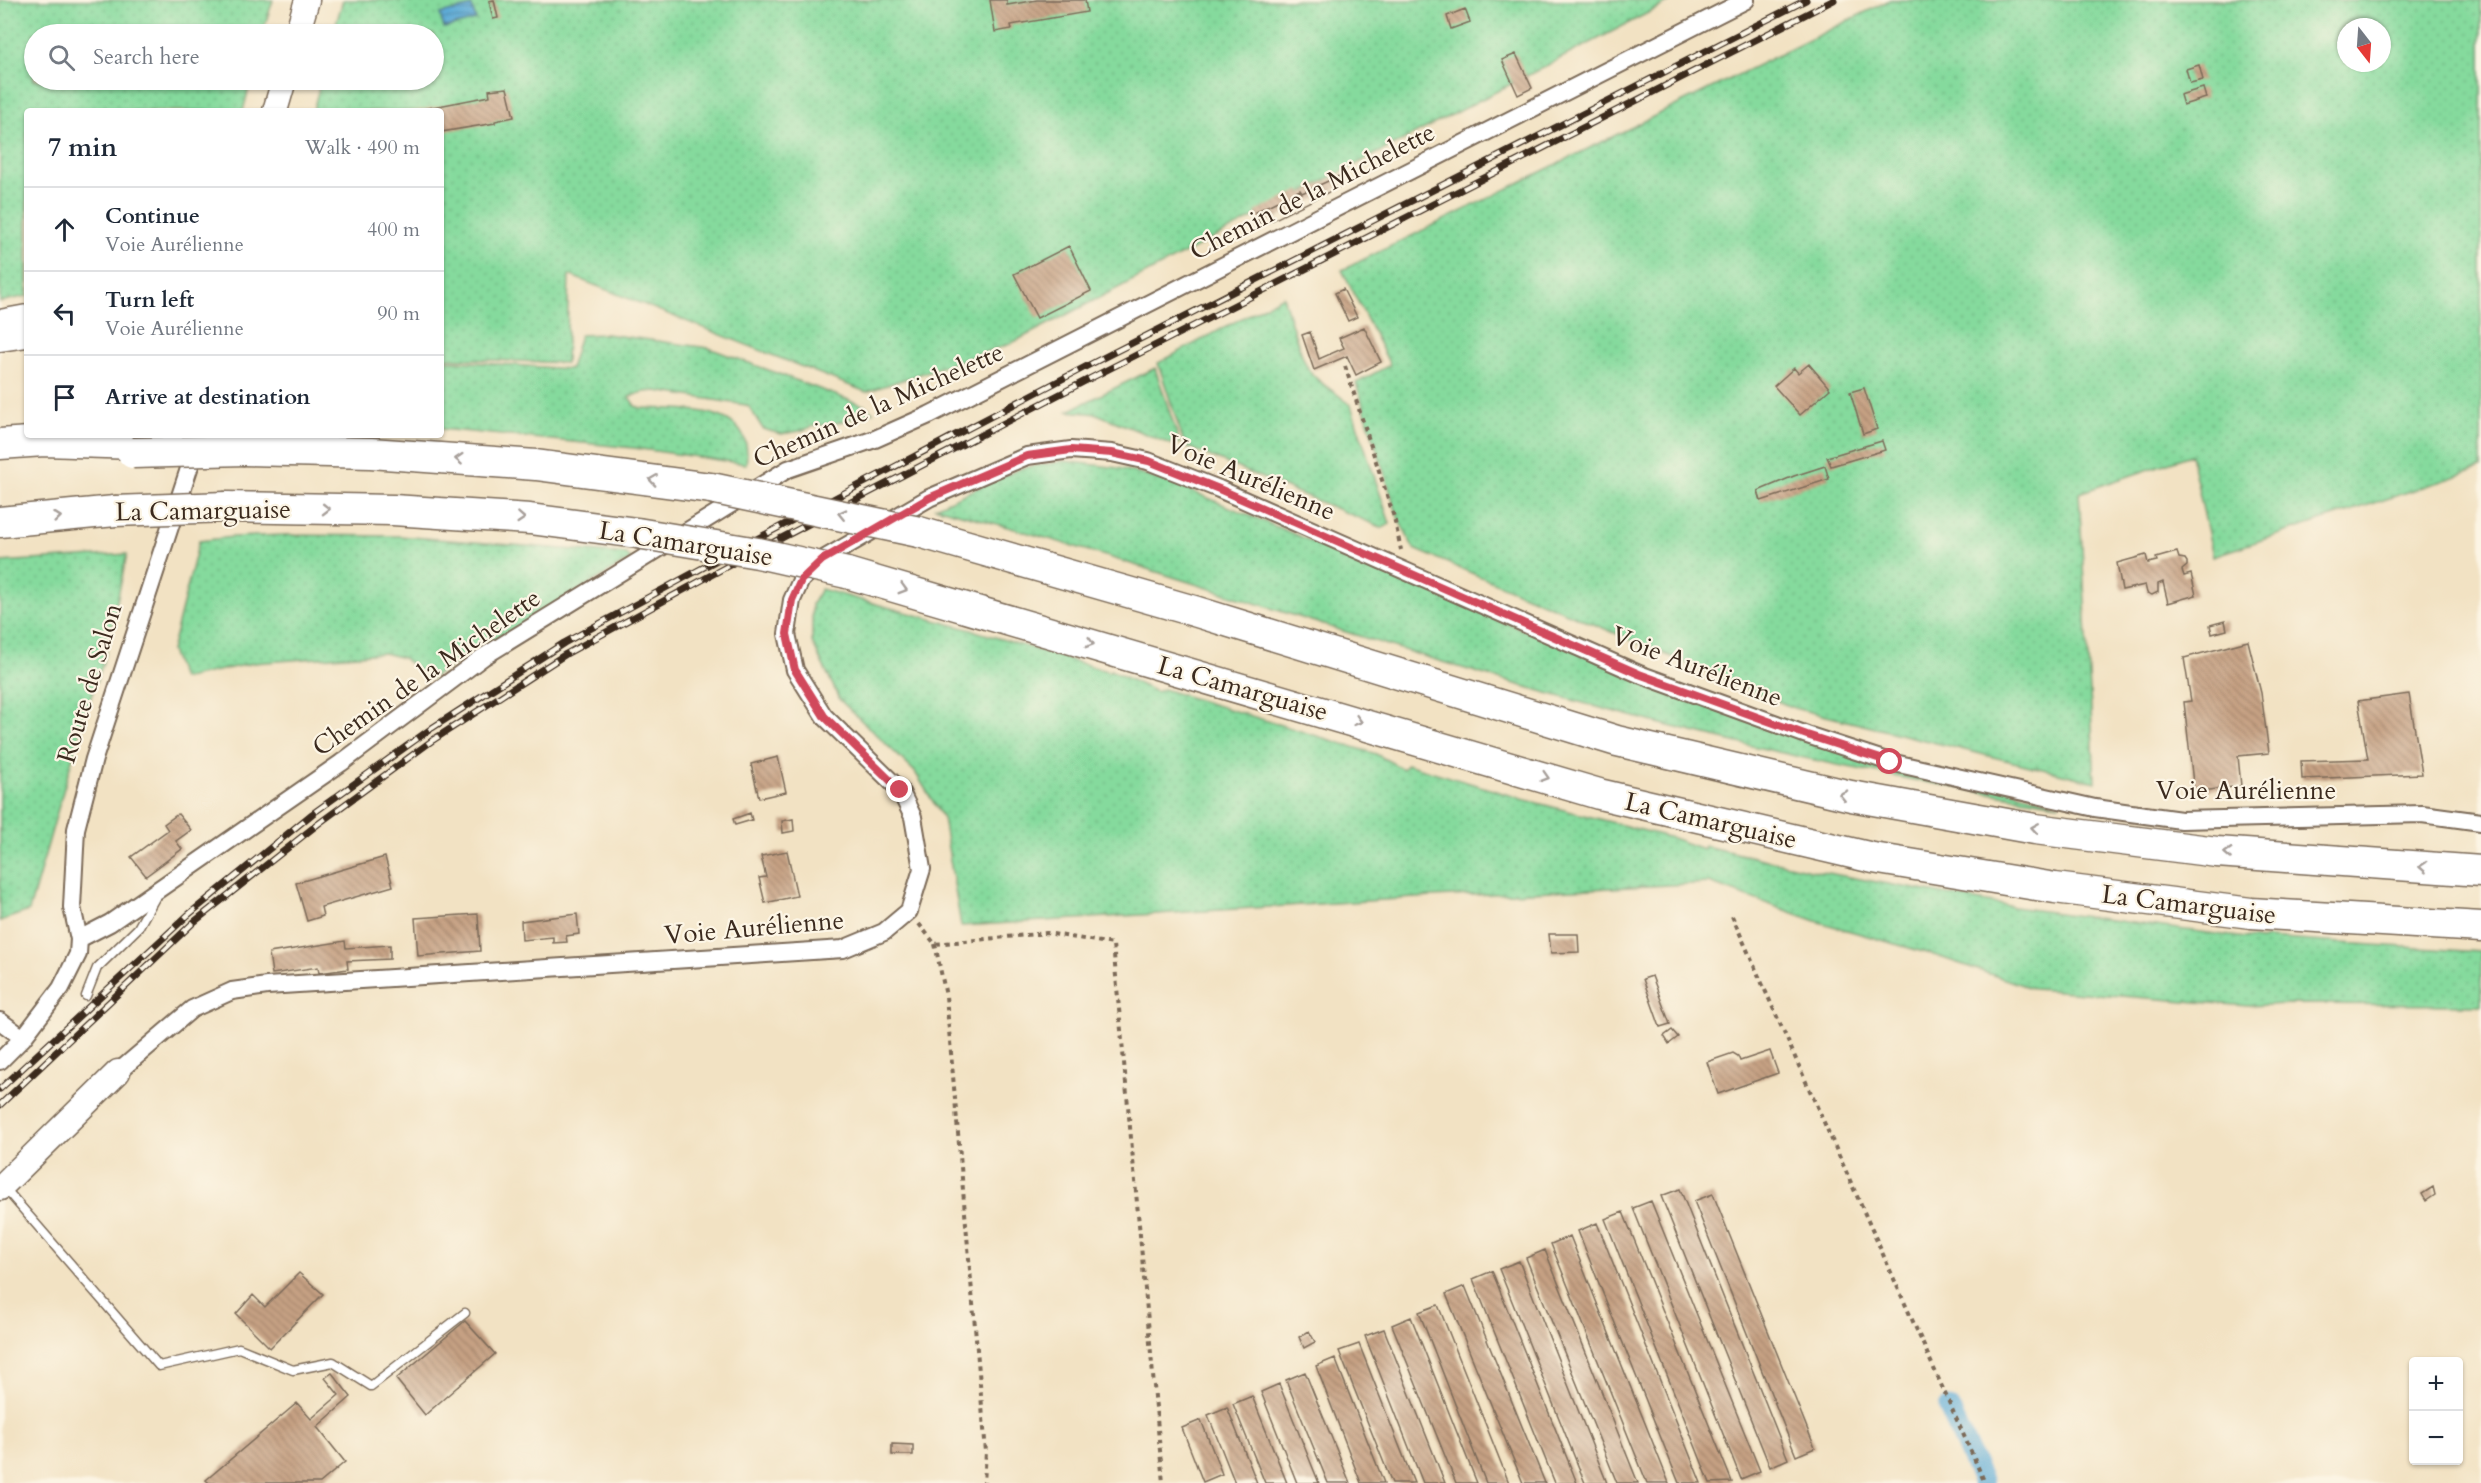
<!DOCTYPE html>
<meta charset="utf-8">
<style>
:root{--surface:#fff;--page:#f2f2f3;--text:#1f2937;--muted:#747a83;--line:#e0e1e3}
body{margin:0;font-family:Cardo,serif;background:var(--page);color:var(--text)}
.controls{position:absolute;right:18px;bottom:18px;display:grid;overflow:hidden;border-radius:6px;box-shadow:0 2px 4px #0004}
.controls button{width:54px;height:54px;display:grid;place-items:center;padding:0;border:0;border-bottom:2px solid var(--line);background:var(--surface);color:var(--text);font:30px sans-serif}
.compass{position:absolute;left:2337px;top:18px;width:54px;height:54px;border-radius:50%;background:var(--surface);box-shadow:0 2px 4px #0004;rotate:163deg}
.stop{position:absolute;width:18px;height:18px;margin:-14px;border:4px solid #d1495b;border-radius:50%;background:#fff}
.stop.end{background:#d1495b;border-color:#fff;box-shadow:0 2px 6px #0008}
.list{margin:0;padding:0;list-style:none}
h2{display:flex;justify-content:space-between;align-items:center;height:78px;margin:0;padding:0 24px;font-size:26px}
h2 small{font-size:20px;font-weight:400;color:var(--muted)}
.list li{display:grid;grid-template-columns:39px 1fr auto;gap:18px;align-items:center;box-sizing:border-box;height:84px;padding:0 24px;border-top:2px solid var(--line)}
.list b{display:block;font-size:22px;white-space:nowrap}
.list p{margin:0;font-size:20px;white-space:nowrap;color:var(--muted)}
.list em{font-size:20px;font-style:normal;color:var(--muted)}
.icon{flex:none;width:33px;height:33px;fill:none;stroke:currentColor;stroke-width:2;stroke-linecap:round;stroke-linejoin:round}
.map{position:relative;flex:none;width:2481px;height:1483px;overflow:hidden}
.search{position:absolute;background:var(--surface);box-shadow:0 2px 4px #0004;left:24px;top:24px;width:420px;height:66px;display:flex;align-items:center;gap:15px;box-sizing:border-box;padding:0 21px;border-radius:33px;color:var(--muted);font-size:22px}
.panel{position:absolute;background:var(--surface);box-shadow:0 2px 4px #0004;left:24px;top:108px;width:420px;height:330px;border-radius:6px}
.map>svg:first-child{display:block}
</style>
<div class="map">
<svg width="2481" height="1483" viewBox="0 0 2481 1483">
<defs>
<pattern id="grass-dots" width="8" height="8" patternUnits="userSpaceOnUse" patternTransform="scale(1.5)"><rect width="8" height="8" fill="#85da9d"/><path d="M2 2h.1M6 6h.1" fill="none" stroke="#74bb87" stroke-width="1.8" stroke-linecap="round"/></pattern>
<pattern id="water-rules" width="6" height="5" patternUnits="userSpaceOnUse" patternTransform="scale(1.5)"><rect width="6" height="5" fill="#5eacd7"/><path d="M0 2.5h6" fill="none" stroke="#4f8cae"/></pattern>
<pattern id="building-back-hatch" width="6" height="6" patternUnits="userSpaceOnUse" patternTransform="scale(1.5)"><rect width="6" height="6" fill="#c6a183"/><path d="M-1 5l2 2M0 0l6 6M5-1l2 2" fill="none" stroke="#a2836b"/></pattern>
</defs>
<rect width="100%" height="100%" fill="#fcf5e5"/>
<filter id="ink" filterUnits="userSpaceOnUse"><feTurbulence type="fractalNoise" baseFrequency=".0167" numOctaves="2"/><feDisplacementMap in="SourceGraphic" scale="12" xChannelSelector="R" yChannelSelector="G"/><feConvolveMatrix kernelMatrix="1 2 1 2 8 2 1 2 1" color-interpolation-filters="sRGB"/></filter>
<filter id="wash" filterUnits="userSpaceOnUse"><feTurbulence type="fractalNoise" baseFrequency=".008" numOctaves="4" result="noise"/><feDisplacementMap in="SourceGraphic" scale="24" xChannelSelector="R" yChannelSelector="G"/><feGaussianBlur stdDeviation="1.35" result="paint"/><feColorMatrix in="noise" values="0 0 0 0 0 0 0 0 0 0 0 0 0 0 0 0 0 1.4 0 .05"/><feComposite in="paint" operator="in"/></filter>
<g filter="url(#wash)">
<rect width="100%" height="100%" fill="#f2e2c3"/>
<path fill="url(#grass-dots)" stroke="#60825e" stroke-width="1.5" fill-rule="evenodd" d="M0,0h273l-11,34h-228v46h217l-8,31h-216v185l-27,6z
M343,0h1330l-663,344 -144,48 -297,-117 -3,88 -125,-5v-247h-128l8,-31h113v-46h-101z
M1890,0h591v468l-268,88 -22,-101 -112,38 16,289 -301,-74 -380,-159 -15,-29 -43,-137 34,-18 -48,-95zM2346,27h36v36h-36z
M1283,296c5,16 19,67 28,77 12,14 28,20 40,33l39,118 -7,4 -198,-82 -27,-83z
M606,334l103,14 156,58 8,6 -40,12 -19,2 -14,5 -19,3 -18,-5 -13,-21 -4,-3 -90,-14 -13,1 -14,5 6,9 6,2c40,2 115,-5 105,56l-112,-16 -193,-19v-69l129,9 10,-34z
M1155,368l25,75 -10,1 -73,-30 -29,-3z
M1065,461l54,7 58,17 327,137 230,92 326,90c-176,-25 -350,-64 -520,-113 -203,-58 -401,-130 -605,-184l87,-39z
M285,535l114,1 227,18 5,5 -201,120 -27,-21 -19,-5 -131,10 -71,16 -11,-28 28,-110 33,-4z
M127,554l-22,103 -20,57 -56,197 -29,10v-359z
M821,589l154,42 135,41v-2l46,22 7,-3 213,65 27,15 4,-5 119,36 146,38 31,11 1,-3 107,24 203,37 247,33 6,-2 214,14v53l-195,-1 -38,2 -214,-17 -97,-33 -118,-34 -110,-39 -277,14 -471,29 -18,-108 -28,-46 -75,-72 -28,-58v-38z"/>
<path fill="url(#water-rules)" stroke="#4c6b7a" stroke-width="1.5" d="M472,6l4,14 -32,8 -4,-14z"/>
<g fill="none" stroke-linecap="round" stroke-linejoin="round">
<path stroke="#5eacd7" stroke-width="21" d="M1949,1408l34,75"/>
</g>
<g id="blocks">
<path fill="url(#building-back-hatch)" d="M494,0l4,18 -5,1 -4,-18z
M990,0h17v5l30,-5h48l2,12 -76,13 1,4 -17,3z
M1465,9l5,13 -19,7 -4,-13z
M1516,54l16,34 -14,7 -16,-35z
M2199,65l4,15 -13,3 -4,-14z
M507,88l7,29 -19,4v2l-54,9v-21h-28l77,-15 -1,-6z
M2203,88l3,10 -23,7 -3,-10z
M1339,176l4,9 -82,41 -6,-14 45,-22 2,3z
M1069,246l22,45 -54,27 -23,-44z
M1343,289l14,28 -9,4 -13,-28z
M1364,327l17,35 -25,13 -9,-19 -33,14 -12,-35 8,-3 9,27 25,-11 -5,-10z
M1809,364l21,25 -30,26 -26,-29 20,-18 4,5z
M1864,388l13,41 -14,5 -13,-42z
M1882,441l3,9 -54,16 -4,-9z
M1825,466l4,13 -68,22 -3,-10 36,-15z
M2177,552l2,6 6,1 2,3v4l-5,4 2,6 7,-2 5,21 -28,8 -5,-21 -5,2v8l-6,3 -5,-2 -2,-8 -23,5 -5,-27 29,-8 2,8 9,-2 -1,-3z
M2225,621l2,9 -15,4 -2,-9z
M2248,641l13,52 8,60 -31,3 3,30 -47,6 -10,-90 7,-1 -7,-43z
M2409,694l13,80 -120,5 -1,-18 67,-2 -10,-58z
M778,757l8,35 -27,6 -8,-34z
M750,813l2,7 -17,5 -2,-6z
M178,814l13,16 -15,11 6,8 -36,27 -15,-19 37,-27 -4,-6z
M793,819l1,12 -11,2 -1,-12z
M787,851l10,45 -32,7 -6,-25 7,-1 -5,-21z
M385,857l8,29 -72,21 2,9 -16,5 -11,-38z
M478,914l2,37 -62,5 -3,-38z
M577,914l2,20 -13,2 1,6 -14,1v-6l-31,3 -1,-19z
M1549,934h29l1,18 -28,1z
M345,941l1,7 44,-3v14l-43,2 1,8 -29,4 -1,-6 -46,7 -3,-21z
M1652,976l18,48 -10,3 -17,-48z
M1672,1030l6,7 -9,7 -5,-8z
M1770,1051l8,22 -60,21 -11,-32 26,-9 5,3 2,5z
M2433,1187l2,8 -9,6 -4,-7z
M1680,1189l108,270 -18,8 -109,-271z
M1713,1194l102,254 -19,8 -102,-255z
M1651,1201l109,270 -19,8 -108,-271z
M1623,1212l109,270 -22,1 -105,-264z
M1597,1223l104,260h-22l-101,-252z
M1570,1236l99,247h-22l-96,-239z
M1545,1250l93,233h-21l-91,-225z
M1519,1261l88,222h-22l-86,-214z
M1492,1271l85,212h-22l-82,-204z
M299,1273l24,21 -53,54 -34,-34 17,-19 12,12z
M1465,1286l80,197h-22l-77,-189z
M1438,1305l71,178h-23l-67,-171z
M1411,1317l66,166h-21l-64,-158z
M465,1321l30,33 -70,61 -29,-36z
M1384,1329l61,154h-22l-58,-147z
M1309,1331l6,11 -11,6 -5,-11z
M1359,1344l55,139h-22l-53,-132z
M1335,1358l49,125h-23l-45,-117z
M1305,1372l45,111h-22l-42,-103z
M332,1373l19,24 -34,30 28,35 -25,21h-111l-3,-3 91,-77 14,16 28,-24 -14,-17z
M1279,1384l40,99h-22l-36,-91z
M1252,1396l35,87h-22l-32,-79z
M1227,1407l30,76h-22l-27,-68z
M1201,1420l21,54 -19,8 -21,-54z
M892,1444l21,1v10h-21z"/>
</g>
</g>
<g filter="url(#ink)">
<use href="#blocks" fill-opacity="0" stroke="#7b6a58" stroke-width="1.5"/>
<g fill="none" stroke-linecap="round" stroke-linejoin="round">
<g stroke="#7b6a58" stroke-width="11">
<path id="lane" d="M86,996l11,-28 41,-40 18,-32
M3,1186l156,180 80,-18 54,22 40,-8 38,24 94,-73"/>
</g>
<g stroke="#7b6a58" stroke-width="20">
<path id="street" d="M79,939l31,-16 231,-160 142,-106 305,-188 87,-30 54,-24 817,-415
M0,1021l23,17
M0,1061l23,-23 38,-50 17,-34 1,-15 -7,-32 4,-78 18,-70 106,-324
M118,1072l74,-63 40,-18 35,-5 576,-37 41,-17 25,-21 13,-42 -9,-52 -13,-27 -76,-74 -29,-46 -8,-36 5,-34 9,-20 21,-20 107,-62 98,-42 44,-6 41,3 36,8 71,28 420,185 168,61 83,27 205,46 86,12 241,-6 59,8"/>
</g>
<g stroke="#7b6a58" stroke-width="27">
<path id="secondary" d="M297,34l10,-34
M275,111l9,-31
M0,322l27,-5
M0,339l27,-4
M0,1188l118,-116"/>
</g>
<g stroke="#7b6a58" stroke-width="33">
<path id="highway" d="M0,444l44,-3 92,3
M244,450l127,3 165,12 175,23
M226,507l167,3 137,9 107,14
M0,522l115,-11
M919,532l275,79 423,130 234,55 184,33 182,23 264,19
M847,573l752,221 274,64 182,30 196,25 230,14"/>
</g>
<path stroke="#7b6a58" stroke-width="4" stroke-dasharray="4.5 4.5" stroke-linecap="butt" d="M1345,366l49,151 7,33
M1732,916l253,567
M919,924l16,20 112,-11 66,11 50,539
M935,944l11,52 40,456 -2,31"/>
<use href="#lane" stroke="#fff" stroke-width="8"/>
<use href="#street" stroke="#fff" stroke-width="16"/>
<use href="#secondary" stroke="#fff" stroke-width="24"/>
<use href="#highway" stroke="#fff" stroke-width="30"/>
<g stroke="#3b2a1e" stroke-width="7">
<path id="rail" d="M0,1089l188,-174 124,-101 120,-86 132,-85 166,-90 359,-188 717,-365
M0,1105l194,-183 124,-98 115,-84 133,-86 171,-93 354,-183 743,-378"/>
</g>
<use href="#rail" stroke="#fcf5e5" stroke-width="4.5" stroke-dasharray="14" stroke-linecap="butt"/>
<g stroke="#7b6a58" stroke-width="33" stroke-linecap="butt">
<path id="highway-bridge" d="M133,453l111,-3
M711,488l208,44
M115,511l111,-4
M637,533l121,20 89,20"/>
</g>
<use href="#highway-bridge" stroke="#fff" stroke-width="30"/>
</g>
<defs><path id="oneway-chevron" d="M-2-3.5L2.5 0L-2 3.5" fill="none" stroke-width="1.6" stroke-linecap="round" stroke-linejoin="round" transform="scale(1.5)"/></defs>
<g stroke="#a79f9a">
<use href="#oneway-chevron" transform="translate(459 459) rotate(-176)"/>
<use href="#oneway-chevron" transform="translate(653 480) rotate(-172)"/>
<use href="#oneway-chevron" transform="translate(326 509) rotate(1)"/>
<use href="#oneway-chevron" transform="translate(842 514) rotate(-167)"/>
<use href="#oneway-chevron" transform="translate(57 517) rotate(-6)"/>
<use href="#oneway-chevron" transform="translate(521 518) rotate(4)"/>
<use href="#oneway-chevron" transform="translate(903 589) rotate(16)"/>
<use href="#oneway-chevron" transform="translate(1090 643) rotate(16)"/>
<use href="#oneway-chevron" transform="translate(1358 721) rotate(16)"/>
<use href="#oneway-chevron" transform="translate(1545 777) rotate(17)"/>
<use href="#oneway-chevron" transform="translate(1843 795) rotate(-167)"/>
<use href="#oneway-chevron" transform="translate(2035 828) rotate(-171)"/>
<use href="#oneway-chevron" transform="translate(2228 853) rotate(-176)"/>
<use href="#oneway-chevron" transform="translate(2423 867) rotate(-176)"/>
</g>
</g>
<g fill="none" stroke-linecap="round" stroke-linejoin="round" filter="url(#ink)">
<path stroke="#d1495b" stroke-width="8" d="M900,790l-76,-74 -29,-46 -8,-36 5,-34 9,-20 21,-20 107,-62 98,-42 44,-6 41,3 37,8 70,28 420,185 168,61 83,27"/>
</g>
<g text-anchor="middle" stroke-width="4.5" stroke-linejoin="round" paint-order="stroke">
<g font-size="26" fill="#3b2a1e" stroke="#fcf5e5">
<text transform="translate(1312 191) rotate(-27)" y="9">Chemin de la Michelette</text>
<text transform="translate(878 405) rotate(-24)" y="9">Chemin de la Michelette</text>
<text transform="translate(1251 477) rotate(23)" y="9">Voie Aurélienne</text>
<text transform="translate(203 510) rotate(-1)" y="9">La Camarguaise</text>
<text transform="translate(686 543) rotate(9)" y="9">La Camarguaise</text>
<text transform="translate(1697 666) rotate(21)" y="9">Voie Aurélienne</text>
<text transform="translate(426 672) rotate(-35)" y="9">Chemin de la Michelette</text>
<text transform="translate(89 683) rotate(-73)" y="9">Route de Salon</text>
<text transform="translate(1243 688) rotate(16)" y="9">La Camarguaise</text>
<text x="2246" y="799">Voie Aurélienne</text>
<text transform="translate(1711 820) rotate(13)" y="9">La Camarguaise</text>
<text transform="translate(2189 904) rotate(7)" y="9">La Camarguaise</text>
<text transform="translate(754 927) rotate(-5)" y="9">Voie Aurélienne</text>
</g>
</g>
</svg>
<div class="controls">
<button>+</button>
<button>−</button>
</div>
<svg class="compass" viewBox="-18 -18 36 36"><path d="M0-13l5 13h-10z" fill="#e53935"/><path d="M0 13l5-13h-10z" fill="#747a83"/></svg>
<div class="stop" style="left:1890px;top:762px"></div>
<div class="stop end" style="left:900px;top:790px"></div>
<div class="search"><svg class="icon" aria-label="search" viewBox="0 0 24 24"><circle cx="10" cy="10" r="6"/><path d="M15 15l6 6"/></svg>Search here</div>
<section class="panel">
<h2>7 min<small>Walk · 490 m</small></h2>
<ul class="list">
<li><svg class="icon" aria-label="ahead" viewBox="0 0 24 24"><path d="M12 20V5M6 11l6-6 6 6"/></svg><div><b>Continue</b><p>Voie Aurélienne</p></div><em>400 m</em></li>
<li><svg class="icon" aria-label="left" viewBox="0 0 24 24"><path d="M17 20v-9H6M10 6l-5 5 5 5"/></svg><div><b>Turn left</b><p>Voie Aurélienne</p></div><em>90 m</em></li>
<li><svg class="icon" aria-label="arrive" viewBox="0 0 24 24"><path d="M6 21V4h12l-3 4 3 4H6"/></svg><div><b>Arrive at destination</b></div></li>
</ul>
</section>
</div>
